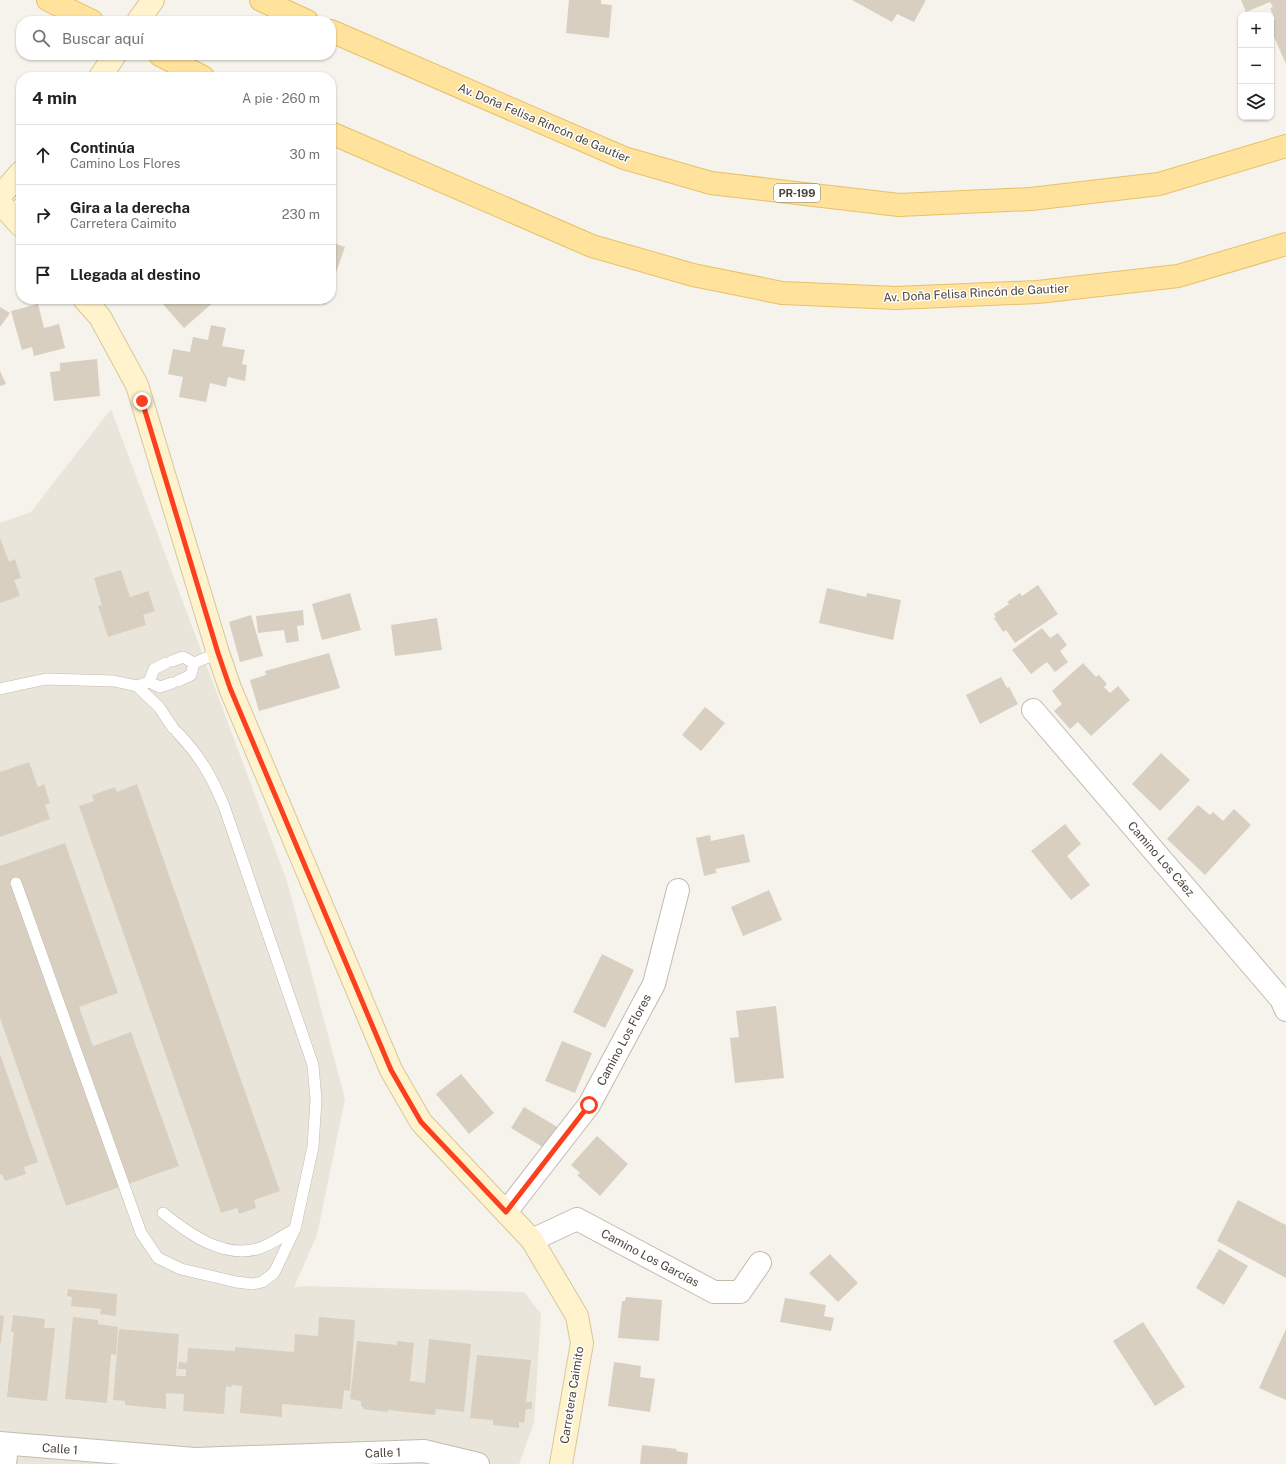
<!DOCTYPE html>
<html lang="es">
<meta charset="utf-8">
<style>
:root{--surface:#fff;--page:#f6f6f6;--text:#202124;--muted:#757577;--line:#e0e0e0}
body{margin:0;font-family:"Public Sans",sans-serif;background:var(--page);color:var(--text)}
.controls{position:absolute;right:12px;top:12px;display:grid;overflow:hidden;border-radius:8px;box-shadow:0 1px 3px #0004}
.controls button{width:36px;height:36px;display:grid;place-items:center;padding:0;border:0;border-bottom:1px solid var(--line);background:var(--surface);color:var(--text);font:20px sans-serif}
.stop{position:absolute;width:12px;height:12px;margin:-9px;border:3px solid #fc3f1d;border-radius:50%;background:#fff}
.stop.end{background:#fc3f1d;border-color:#fff;box-shadow:0 1px 4px #0008}
.list{margin:0;padding:0;list-style:none}
h2{display:flex;justify-content:space-between;align-items:center;height:52px;margin:0;padding:0 16px;font-size:17px}
h2 small{font-size:13px;font-weight:400;color:var(--muted)}
.list li{display:grid;grid-template-columns:26px 1fr auto;gap:12px;align-items:center;box-sizing:border-box;height:60px;padding:0 16px;border-top:1px solid var(--line)}
.list b{display:block;font-size:15px;white-space:nowrap}
.list p{margin:0;font-size:13px;white-space:nowrap;color:var(--muted)}
.list em{font-size:13px;font-style:normal;color:var(--muted)}
.icon{flex:none;width:22px;height:22px;fill:none;stroke:currentColor;stroke-width:2;stroke-linecap:round;stroke-linejoin:round}
.map{position:relative;flex:none;width:1286px;height:1464px;overflow:hidden}
.search{position:absolute;background:var(--surface);box-shadow:0 1px 3px #0004;left:16px;top:16px;width:320px;height:44px;display:flex;align-items:center;gap:10px;box-sizing:border-box;padding:0 14px;border-radius:16px;color:var(--muted);font-size:15px}
.panel{position:absolute;background:var(--surface);box-shadow:0 1px 3px #0004;left:16px;top:72px;width:320px;height:232px;border-radius:16px}
.map>svg:first-child{display:block}
</style>
<div class="map">
<svg width="1286" height="1464" viewBox="0 0 1286 1464">
<rect width="100%" height="100%" fill="#f6f3ec"/>
<path fill="#eae5da" d="M111,409l176,472 58,218 -28,136 -23,52 11,-1 219,6 17,22 -7,109 -15,41h-519v-941l31,-11z"/>
<path fill="#d8cfc1" d="M569,0h32v4l11,1 -3,33 -43,-5z
M852,0h74l-12,22 -17,-8 -5,8z
M1241,0h45v64l-15,-34v-10l4,-1 -5,-11 3,-1 -3,-5 -24,10z
M331,242l14,5 -14,40z
M164,299h53l-33,29 -23,-26z
M226,299h45v2l-45,1z
M309,299h18l-2,6z
M38,304l6,24 15,-4 6,24 -31,8 -2,-9 -10,3 -11,-39z
M0,307l10,6 -10,14z
M211,325l15,3 -4,18 23,4 -3,14 5,1 -2,16 -17,-4 -2,10 -16,-4 -4,19 -27,-5 4,-20 -15,-3 5,-25 17,3 3,-15 15,3z
M97,359l3,37 -46,5 -4,-29 10,-1v-8z
M0,371l6,13 -6,2z
M0,538l9,24 6,-3 6,19 -7,2 6,16 -20,7z
M121,570l9,27 18,-6 7,20 -12,4 3,10 -38,12 -10,-31 4,-1 -8,-27z
M1038,585l20,29 -43,29 -9,-13 -3,2 -9,-14 2,-1 -2,-3 15,-10 -2,-2 13,-9 2,3z
M827,588l39,9 1,-4 34,7 -8,40 -74,-17z
M350,593l11,37 -39,10 -10,-36z
M303,610l1,15 -7,1 2,15 -13,2 -2,-13 -26,3 -2,-17z
M251,615l12,41 -23,6 -11,-40z
M437,618l5,32 -47,6 -4,-31z
M1042,628l8,10 8,-5 9,12 -7,6 8,11 -13,10 -8,-10 -16,12 -19,-24z
M329,653l11,35 -81,23 -9,-31 16,-5 -1,-4z
M1083,663l13,14 3,-2 8,9 -3,3 6,6 8,-7 12,14 -39,36 -13,-14 -8,7 -16,-18 8,-7 -10,-13z
M1001,677l6,11 2,-1 9,17 -38,20 -14,-29z
M705,707l20,16 -24,28 -19,-16z
M1161,753l29,27 -30,31 -28,-27z
M29,762l9,25 6,-3 6,19 -5,2 5,14 -50,18v-65z
M137,784l143,407 -26,9 2,8 -17,6 -2,-6 -16,5 -142,-407 15,-5 -2,-6 23,-8 2,5z
M1198,805l12,10 3,-3 10,9 11,-12 17,16 -46,50 -38,-36z
M1065,824l16,20 -14,12 23,29 -19,15 -40,-49z
M744,834l6,28 -35,7 2,4 -13,3 -8,-38 14,-3 1,6z
M65,843l53,150 -39,14 14,39 38,-14 48,134 -113,40 -66,-188v-152z
M769,890l13,30 -39,16 -12,-29z
M602,954l32,16 -29,58 -32,-16z
M776,1006l8,72 -49,5 -5,-45 9,-1 -3,-26z
M562,1041l30,12 -17,40 -30,-12z
M0,1054l38,108 -14,5 2,7 -21,7 -3,-7 -2,1z
M461,1074l33,39 -25,21 -33,-40z
M524,1107l35,21 -13,21 -35,-21z
M597,1136l31,28 -28,32 -23,-21 3,-2 -9,-8z
M1238,1200l48,25v53l-69,-37z
M1219,1249l29,17 -24,39 -28,-17z
M830,1254l28,29 -20,19 -29,-29z
M68,1289l49,5 -1,22 -16,-2 1,-5 -30,-3 1,-9 -5,-1z
M626,1297l36,3 -3,41 -41,-3 4,-37h3z
M785,1298l41,7 -2,11 10,2 -3,13 -51,-9z
M0,1315l4,1 -3,27h-1z
M13,1315l32,4 -1,9h11l-8,73 -40,-4 7,-65h-3z
M73,1317l25,3v4l20,3 -2,28 -5,-1 -4,49 -42,-4z
M319,1317l36,3 -5,71 -6,-1 -2,19 -60,-5v13l-42,-4 2,-27 -10,-1 -1,2 -5,-1 -2,28 -41,-3 1,-17 -18,-1v16l-41,-4v-4l-12,-1 6,-71 60,5 -3,42h10v-7h-8l1,-7 8,1 1,-15 47,3v-4l59,5 1,-18 23,2z
M1143,1322l42,65 -30,19 -42,-65z
M1286,1329v71l-27,-12z
M429,1339l42,5 -7,68 -28,-3 -1,6 -47,-5v2l-25,-3v-2l-2,-1v-5l-11,-2 7,-58 40,4v-4l17,2 -4,38 15,2z
M477,1355l54,5 -5,42h6v7h-6l-2,14 -5,-1v6l-26,-3v-5l-23,-2z
M614,1362l27,4 -1,11 15,2 -5,33 -42,-6z
M642,1445l35,4 -1,2 12,2 -1,11h-47z"/>
<g fill="none" stroke-linecap="round" stroke-linejoin="round">
<g stroke="#c2bbae" stroke-width="12">
<path id="lane" d="M10,214l11,-12
M172,661l11,-4 11,6 24,-10
M178,681l13,-6 3,-12
M149,682l11,5 12,-4
M137,686l22,21 14,21
M0,689l46,-10 68,2 23,5 12,-4 5,-13 12,-6
M16,883l125,350 17,25 23,11 55,13 17,2 9,-2 12,-9 21,-44 18,-82 3,-47 -3,-35 -89,-259c-12,-29 -24,-50 -47,-74
M163,1213c26,21 62,47 97,35 12,-4 24,-13 35,-19"/>
</g>
<g stroke="#c2bbae" stroke-width="24">
<path id="street" d="M1033,710l248,289 5,11
M506,1212l83,-107 65,-121 24,-94
M532,1240l45,-21 137,73h26l20,-29
M0,1443l195,16 229,-8 54,13
M5,1464l2,-19"/>
</g>
<g stroke="#d6c79b" stroke-width="24">
<path id="secondary" d="M138,21l15,-21
M100,77l15,-22
M0,196l21,-24
M0,203l21,23
M84,299l16,18 37,68 81,268 12,35 161,382 30,52 111,118 45,76 5,27 -21,121"/>
</g>
<g stroke="#e6c16a" stroke-width="24">
<path id="primary" d="M48,0l44,21
M261,0l46,21
M331,31l293,127 87,25 188,22 132,-6 128,-15 127,-38
M160,55l43,22
M331,133l261,113 101,29 89,18 114,5 142,-6 140,-16 108,-32"/>
</g>
<use href="#lane" stroke="#fff" stroke-width="11"/>
<use href="#street" stroke="#fff" stroke-width="22"/>
<use href="#secondary" stroke="#fff3cd" stroke-width="22"/>
<use href="#primary" stroke="#ffe39c" stroke-width="22"/>
</g>
<g fill="none" stroke-linecap="round" stroke-linejoin="round">
<path stroke="#fc3f1d" stroke-width="5" d="M142,401l76,252 12,35 161,382 30,52 85,90 83,-107"/>
</g>
<g text-anchor="middle" stroke-width="3" stroke-linejoin="round" paint-order="stroke">
<rect fill="#fff" stroke="#817c74" stroke-width="1" x="774" y="184" width="46" height="18" rx="3"/>
<g font-size="11" font-weight="bold" fill="#4b4439">
<text x="797" y="197">PR-199</text>
</g>
<g font-size="12" fill="#4b4439" stroke="#fff">
<text transform="translate(544 123) rotate(23)" y="4">Av. Doña Felisa Rincón de Gautier</text>
<text transform="translate(976 293) rotate(-3)" y="4">Av. Doña Felisa Rincón de Gautier</text>
<text transform="translate(1161 859) rotate(49)" y="4">Camino Los Cáez</text>
<text transform="translate(624 1040) rotate(-62)" y="4">Camino Los Flores</text>
<text transform="translate(650 1258) rotate(28)" y="4">Camino Los Garcías</text>
<text transform="translate(572 1395) rotate(-81)" y="4">Carretera Caimito</text>
<text transform="translate(60 1449) rotate(4)" y="4">Calle 1</text>
<text transform="translate(383 1453) rotate(-2)" y="4">Calle 1</text>
</g>
</g>
</svg>
<div class="controls">
<button>+</button>
<button>−</button>
<button><svg class="icon" aria-label="layers" viewBox="0 0 24 24"><path d="M12 4l9 5-9 5-9-5zM3 14l9 5 9-5"/></svg></button>
</div>
<div class="stop" style="left:589px;top:1105px"></div>
<div class="stop end" style="left:142px;top:401px"></div>
<div class="search"><svg class="icon" aria-label="search" viewBox="0 0 24 24"><circle cx="10" cy="10" r="6"/><path d="M15 15l6 6"/></svg>Buscar aquí</div>
<section class="panel">
<h2>4 min<small>A pie · 260 m</small></h2>
<ul class="list">
<li><svg class="icon" aria-label="ahead" viewBox="0 0 24 24"><path d="M12 20V5M6 11l6-6 6 6"/></svg><div><b>Continúa</b><p>Camino Los Flores</p></div><em>30 m</em></li>
<li><svg class="icon" aria-label="right" viewBox="0 0 24 24"><path d="M7 20v-9h11M14 6l5 5-5 5"/></svg><div><b>Gira a la derecha</b><p>Carretera Caimito</p></div><em>230 m</em></li>
<li><svg class="icon" aria-label="arrive" viewBox="0 0 24 24"><path d="M6 21V4h12l-3 4 3 4H6"/></svg><div><b>Llegada al destino</b></div></li>
</ul>
</section>
</div>
